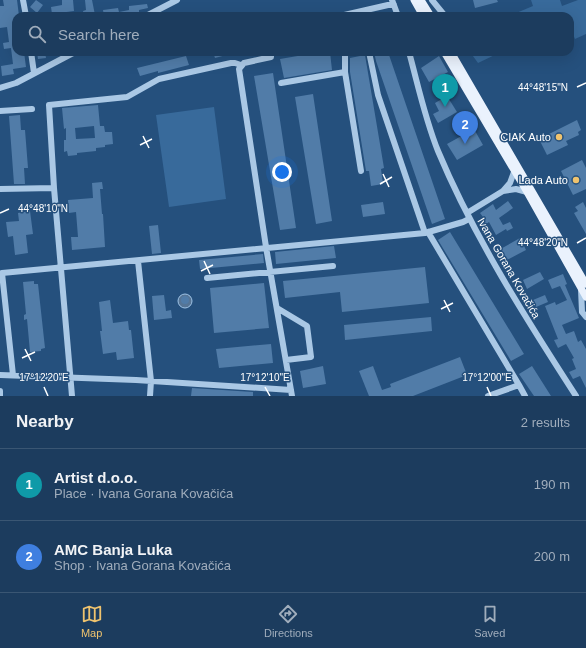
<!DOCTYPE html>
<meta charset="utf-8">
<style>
:root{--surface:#1c3c5e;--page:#294767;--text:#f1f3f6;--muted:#a0adbc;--line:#3a5673;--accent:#efc36e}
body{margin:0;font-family:Arial,sans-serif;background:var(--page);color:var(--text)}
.you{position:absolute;left:282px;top:172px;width:14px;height:14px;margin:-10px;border:3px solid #fff;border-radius:50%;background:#1a73e8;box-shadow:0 0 0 6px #1a73e833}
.badge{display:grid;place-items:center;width:26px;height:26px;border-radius:50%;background:var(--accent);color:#fff;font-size:13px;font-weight:700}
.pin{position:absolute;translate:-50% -33px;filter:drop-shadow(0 1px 2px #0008)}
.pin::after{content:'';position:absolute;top:21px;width:14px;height:12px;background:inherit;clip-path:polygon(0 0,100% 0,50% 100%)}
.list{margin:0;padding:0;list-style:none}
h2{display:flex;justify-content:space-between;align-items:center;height:52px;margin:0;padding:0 16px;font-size:17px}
h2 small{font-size:13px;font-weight:400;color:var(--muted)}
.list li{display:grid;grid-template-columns:26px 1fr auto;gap:12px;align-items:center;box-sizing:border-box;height:72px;padding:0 16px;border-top:1px solid var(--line)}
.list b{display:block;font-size:15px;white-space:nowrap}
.list p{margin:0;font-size:13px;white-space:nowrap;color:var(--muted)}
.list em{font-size:13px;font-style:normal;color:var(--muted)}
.icon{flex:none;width:22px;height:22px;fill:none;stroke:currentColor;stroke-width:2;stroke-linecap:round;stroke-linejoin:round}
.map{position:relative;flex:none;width:586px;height:396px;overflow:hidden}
.search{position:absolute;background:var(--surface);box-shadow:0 4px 16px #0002;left:12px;right:12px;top:12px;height:44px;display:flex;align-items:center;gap:10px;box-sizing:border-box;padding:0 14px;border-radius:12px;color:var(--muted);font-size:15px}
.sheet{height:196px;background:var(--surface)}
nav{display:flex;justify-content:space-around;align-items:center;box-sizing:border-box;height:56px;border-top:1px solid var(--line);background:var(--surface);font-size:11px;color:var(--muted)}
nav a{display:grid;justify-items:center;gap:2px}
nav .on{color:var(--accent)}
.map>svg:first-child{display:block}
</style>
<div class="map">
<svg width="586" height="396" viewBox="0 0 586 396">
<rect width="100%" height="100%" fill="#25507d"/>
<path fill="#386a9b" d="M531,0h29l2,6 16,-6h8v34l-11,5 -5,-12v-11h-61l24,-10z
M470,52h31l-23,11z
M214,107l12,92 -57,8 -13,-92z"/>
<path fill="#567596" stroke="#9ec3e6" d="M178 301a7 7 0 1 1 14 0a7 7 0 1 1-14 0Z"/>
<path fill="#517ca8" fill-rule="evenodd" d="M3,0h14l2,16h-3v36h8l2,15 -13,2 1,5 -12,2 -1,-10 12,-2 -2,-16 -7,1 -1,-6 6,-1 -2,-15 -7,1v-22h4z
M36,0l7,5 -6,8 -7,-6z
M62,0h11l1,11 -22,3 -1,-7 11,-2z
M85,0h7l3,15 -11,1 -1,-5 3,-1z
M473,0h24l1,2 -23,6z
M147,4l1,4 -9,2v3l-12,1v2h-23l-1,-6 15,-2 1,4 10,-2v-4z
M37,52h8l1,6 -8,1z
M213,52h17v2l-15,4z
M321,52h9l2,18 -48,8 -4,-19z
M374,52h14l57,167 -13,5 -56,-163z
M365,55l19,113 -3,1 2,15 -12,2 -2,-15h-3l-16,-99v-14z
M186,56l3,9 -31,8v-2l-18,5 -3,-8z
M439,56l9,16 -19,10 -8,-14z
M273,73l23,155 -16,2 -26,-154z
M313,94l19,127 -16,3 -21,-127z
M447,96l10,16 -19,11 -5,-9 6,-3 -4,-8z
M98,105l2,21h4l1,6h7l1,12 -8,1v2l-9,1v3l-19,2v2l-9,1 -1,-5 -3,1v-12h2v-12l-2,1 -2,-21zM94,126l1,12 -19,1 -1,-11z
M20,115l1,15h4l3,38h-4l1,16h-11l-5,-68z
M577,120l4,10 -3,2 1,3 -13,6 2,4 -21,10 -8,-16z
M474,129l9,16 -26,15 -10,-16z
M582,160l4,8v21l-13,6 -12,-24z
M102,182l1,7h-3l2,25h1l2,33 -33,3 -1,-13h7l-2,-25 -7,1 -1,-13 25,-2 -1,-15z
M508,201l5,7 -14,10 4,7 7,-3 3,6 -6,3 -1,-2 -10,6 -7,-13 -6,4 -4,-6 4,-3 -3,-4 13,-9 3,6z
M383,202l2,12 -22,3 -2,-12z
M583,202l3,6v26l-12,-21 4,-2 -3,-4z
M30,211l3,23 -7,1 2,18 -13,2 -2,-19 -5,1 -2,-15 13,-1 -1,-8z
M158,225l3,28 -9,1 -3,-28z
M450,232l74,122 -13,7 -73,-121z
M520,238l6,12 -23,12 -6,-11z
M334,246l2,12 -60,6 -1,-12z
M263,254l1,9 -64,6 -1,-9z
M425,267l4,36 -87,9 -2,-20 -55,6 -2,-17z
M540,272l4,7 -17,10 -4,-9z
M563,274l4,10 -2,1 14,33 -17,7 4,9 8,-3 4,11 3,-2 5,9v39l-6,-12 -7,3 -4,-7 7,-3 -4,-10 2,-1 -8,-14 -8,4 -4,-8 4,-1 -13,-33 10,-4 1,3 11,-5 -7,-14 -8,3 -4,-9z
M34,281v3h4l7,64 -4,1v2l-11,1 -3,-33 -3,1v-5l2,-1 -3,-32z
M264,283l5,45 -55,5 -4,-45z
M164,295l2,16 5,-1 1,8 -18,2 -2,-24z
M545,295l3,7 -12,5 -3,-7z
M181 300a4 4 0 1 1 8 0a4 4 0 1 1-8 0Z
M110,300l3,23 15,-2 1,9h2l3,28 -17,2 -1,-8 -13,2 -3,-23h2l-3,-29z
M431,317l1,14 -87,9 -1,-15z
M271,344l2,19 -54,5 -3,-19z
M460,357l7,18 -54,21h-44l-10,-25 14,-5 9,24 9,-3 -1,-3z
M323,366l3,18 -23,4 -3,-17z
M532,366l19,30h-17l-15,-22z
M192,388l61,4v4h-62z"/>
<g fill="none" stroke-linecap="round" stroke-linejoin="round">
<path stroke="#aac8e5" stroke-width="6" d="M23,0l3,16
M392,0l6,16
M432,0l13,16
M146,16l31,-16
M340,16l48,-11h6
M31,52l3,21
M271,52v5l-27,6 -5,6 27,178 26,149
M345,52v20
M409,52c9,33 16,67 29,99 36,86 87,166 138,245
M281,83l64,-11 16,99
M0,88l16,-5 59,-31
M0,111l32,-2
M54,188l-5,-83 78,-8 32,-18 72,-16h4l6,2
M0,189l54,-1 18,208
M503,191l13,-2 11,3
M467,213l36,-22 7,-8 4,-11
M428,232l91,153
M425,233l38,-11 6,-3
M138,261l13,120 -1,15
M207,278l126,-12
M581,289l1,23 4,5
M277,308l30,18 4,31 -25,3
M0,375l136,5 155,10
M13,375l-11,-102 423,-40 -47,-138 -9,-43
M0,391v5
M488,396l31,-11 6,11"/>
<path stroke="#eaf2fd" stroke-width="7" d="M414,0l9,16
M421,0l10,16
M444,52l83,140 59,105
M451,52l135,232"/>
</g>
<path fill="none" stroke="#fff" stroke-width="1.5" d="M577,87l9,-4M143,136l6,12M140,145l12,-6M383,174l6,13M380,184l12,-7M0,213l9,-4M577,243l9,-5M204,261l6,13M201,271l12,-6M444,300l6,12M441,309l12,-6M25,349l6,12M22,358l13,-6M44,387l4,9M265,387l5,9M487,387l4,9"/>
<g fill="#efc36e" stroke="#25507d" stroke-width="1.5">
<circle cx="559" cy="137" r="4"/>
<circle cx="576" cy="180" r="4"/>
</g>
<g text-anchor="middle" stroke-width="3" stroke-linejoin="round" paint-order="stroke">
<g font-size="11" fill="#fff" stroke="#25507d" text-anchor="end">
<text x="551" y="141">CIAK Auto</text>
<text x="568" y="184">Lada Auto</text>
</g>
<g font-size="11" fill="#fff" stroke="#25507d">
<text transform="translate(509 268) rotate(60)" y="4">Ivana Gorana Kovačića</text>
</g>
</g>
<g font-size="10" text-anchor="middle" fill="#fff" stroke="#25507d" stroke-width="3" stroke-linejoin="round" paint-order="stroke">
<text x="543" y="91">44°48'15"N</text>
<text x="43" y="212">44°48'10"N</text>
<text x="543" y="246">44°48'20"N</text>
<text x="44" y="381">17°12'20"E</text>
<text x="265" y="381">17°12'10"E</text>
<text x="487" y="381">17°12'00"E</text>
</g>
</svg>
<div class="you"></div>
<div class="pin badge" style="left:445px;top:107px;background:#0f9aa8">1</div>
<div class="pin badge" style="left:465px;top:144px;background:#3f7fe0">2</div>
<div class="search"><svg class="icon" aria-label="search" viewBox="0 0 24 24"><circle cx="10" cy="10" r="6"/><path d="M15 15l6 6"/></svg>Search here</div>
</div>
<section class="sheet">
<h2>Nearby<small>2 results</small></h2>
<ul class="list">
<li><span class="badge" style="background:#0f9aa8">1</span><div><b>Artist d.o.o.</b><p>Place · Ivana Gorana Kovačića</p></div><em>190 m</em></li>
<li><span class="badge" style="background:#3f7fe0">2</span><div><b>AMC Banja Luka</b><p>Shop · Ivana Gorana Kovačića</p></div><em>200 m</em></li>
</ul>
</section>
<nav>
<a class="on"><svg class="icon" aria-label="map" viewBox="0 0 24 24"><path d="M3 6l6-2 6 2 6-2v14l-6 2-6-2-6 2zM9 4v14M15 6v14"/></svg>Map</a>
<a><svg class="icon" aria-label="directions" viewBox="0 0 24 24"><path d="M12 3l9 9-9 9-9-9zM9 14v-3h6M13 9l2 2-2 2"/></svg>Directions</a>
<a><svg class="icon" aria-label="saved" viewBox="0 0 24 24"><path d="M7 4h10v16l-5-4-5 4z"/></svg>Saved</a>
</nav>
